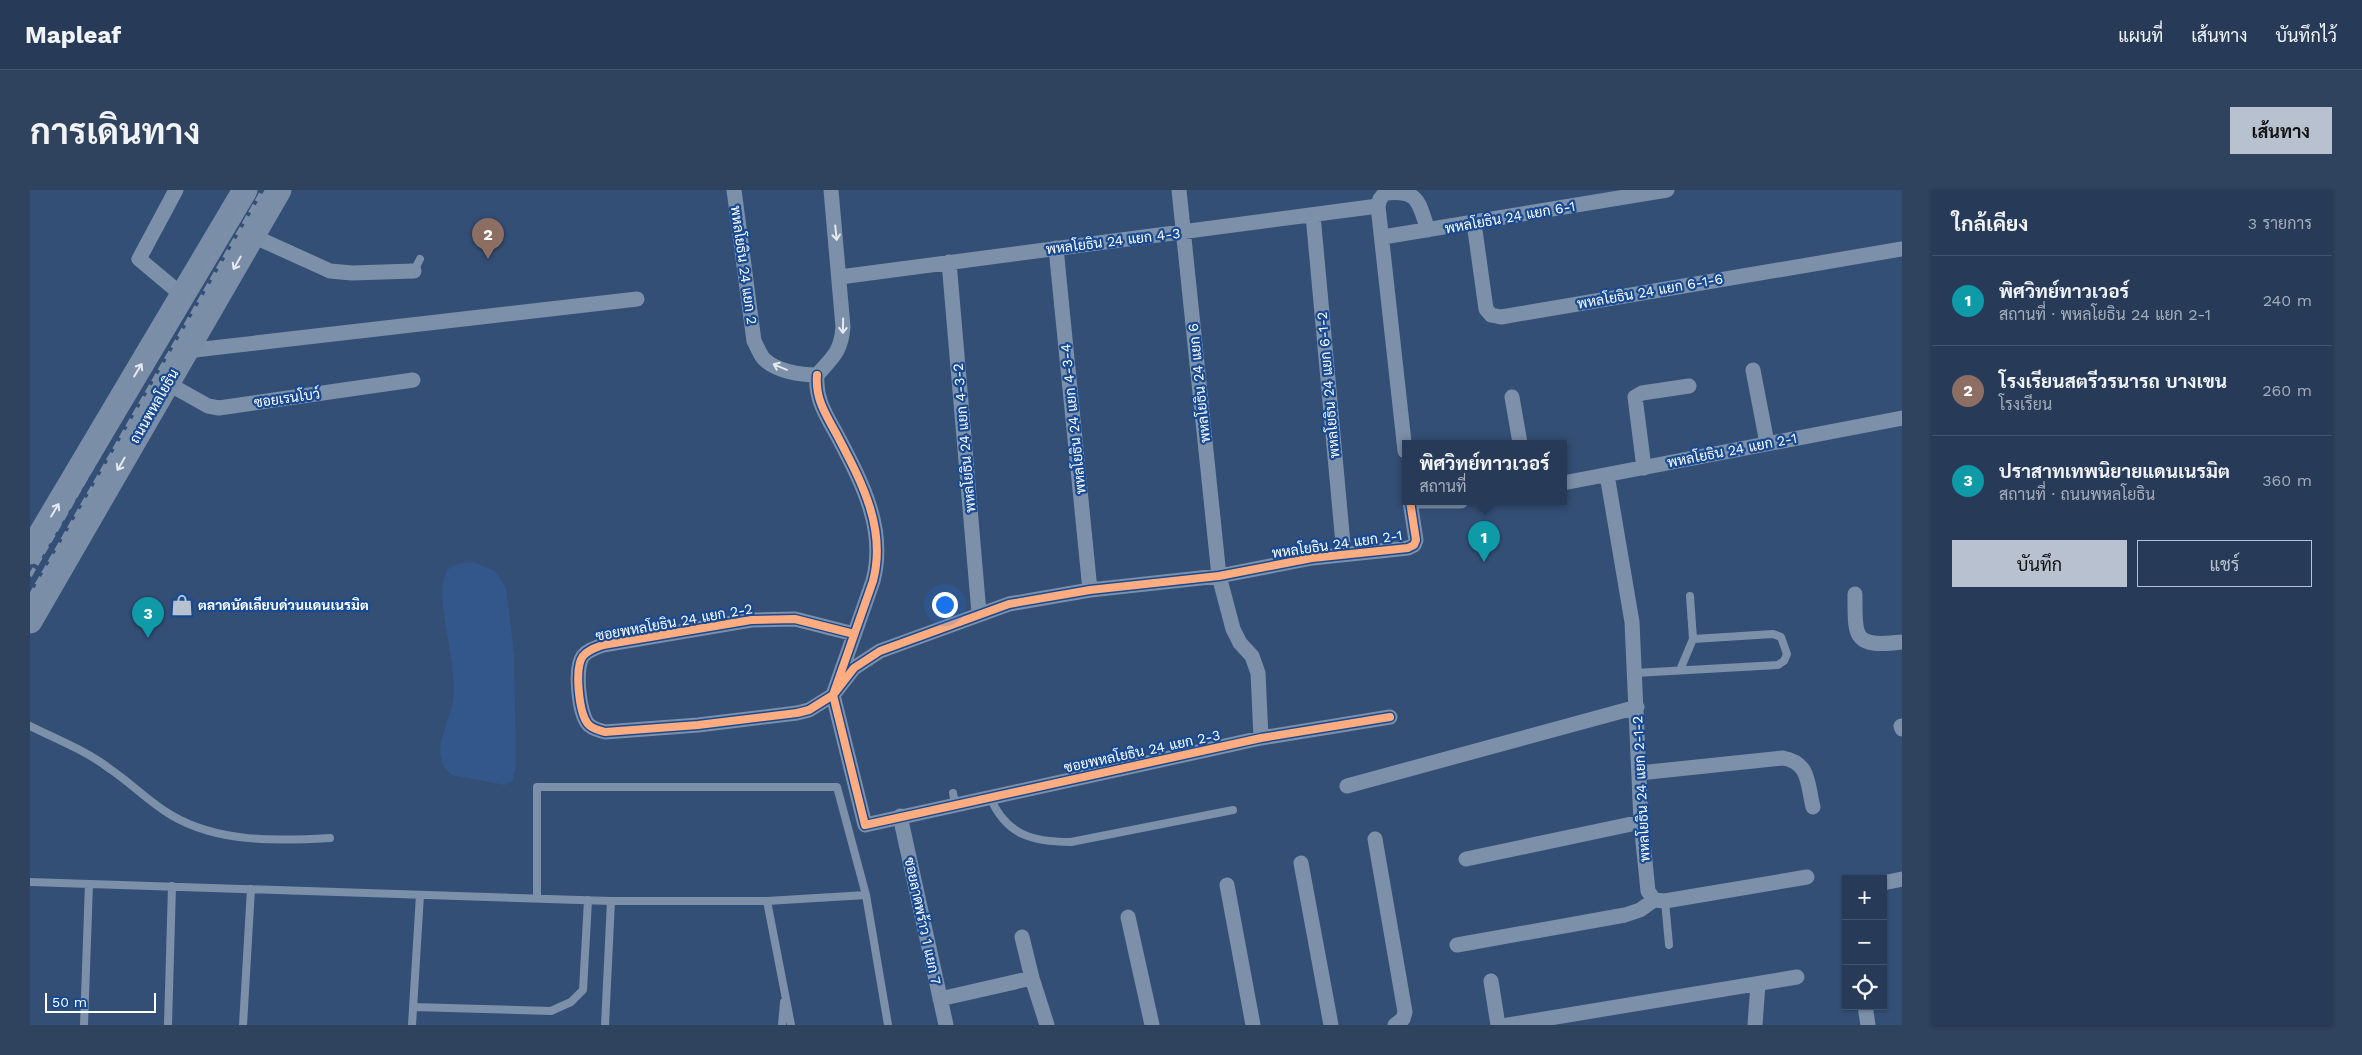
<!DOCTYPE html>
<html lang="th">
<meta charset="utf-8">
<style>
:root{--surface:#273b58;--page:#2f425e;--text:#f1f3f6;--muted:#a4adba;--line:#43556e;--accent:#b8c1cf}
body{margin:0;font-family:"Work Sans",Sarabun,sans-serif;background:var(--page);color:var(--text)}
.controls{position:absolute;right:15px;bottom:15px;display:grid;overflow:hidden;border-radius:0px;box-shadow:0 1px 4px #0004}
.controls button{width:45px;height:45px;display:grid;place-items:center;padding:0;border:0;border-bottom:1px solid var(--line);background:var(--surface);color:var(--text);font:25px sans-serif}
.scale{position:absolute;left:15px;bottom:12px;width:111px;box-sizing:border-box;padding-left:5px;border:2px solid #fff;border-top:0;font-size:14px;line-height:18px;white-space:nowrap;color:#fff;-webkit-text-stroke:4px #184a92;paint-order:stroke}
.you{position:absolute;left:914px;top:414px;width:18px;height:18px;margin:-12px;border:4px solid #fff;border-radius:50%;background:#1a73e8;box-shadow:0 0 0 8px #1a73e833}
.badge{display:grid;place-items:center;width:32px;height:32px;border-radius:50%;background:var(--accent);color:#fff;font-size:16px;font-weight:700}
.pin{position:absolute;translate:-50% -41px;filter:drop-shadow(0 1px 2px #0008)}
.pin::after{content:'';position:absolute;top:26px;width:18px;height:15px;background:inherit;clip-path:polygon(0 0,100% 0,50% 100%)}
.popup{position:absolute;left:1372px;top:250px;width:165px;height:65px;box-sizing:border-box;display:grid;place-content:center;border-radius:0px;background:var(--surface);filter:drop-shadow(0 1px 4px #0005);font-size:16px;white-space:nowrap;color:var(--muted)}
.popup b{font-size:19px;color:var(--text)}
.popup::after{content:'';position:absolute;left:50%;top:100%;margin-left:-10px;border:10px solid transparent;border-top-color:var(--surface)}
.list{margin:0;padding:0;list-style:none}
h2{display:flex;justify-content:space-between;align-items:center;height:65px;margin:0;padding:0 20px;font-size:21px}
h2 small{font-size:16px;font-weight:400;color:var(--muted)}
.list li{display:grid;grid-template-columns:32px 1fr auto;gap:15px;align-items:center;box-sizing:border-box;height:90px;padding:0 20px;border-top:1px solid var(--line)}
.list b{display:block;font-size:19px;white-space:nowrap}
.list p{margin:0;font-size:16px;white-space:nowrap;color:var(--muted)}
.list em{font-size:16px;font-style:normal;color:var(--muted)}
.actions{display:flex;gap:10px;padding:15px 20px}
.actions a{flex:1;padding:11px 0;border:1px solid var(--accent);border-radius:0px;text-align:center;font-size:18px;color:var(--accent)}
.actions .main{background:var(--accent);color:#111}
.icon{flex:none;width:28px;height:28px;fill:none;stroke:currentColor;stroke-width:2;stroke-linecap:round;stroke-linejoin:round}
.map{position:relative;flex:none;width:1872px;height:835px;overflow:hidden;border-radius:0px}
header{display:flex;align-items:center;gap:30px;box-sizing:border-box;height:70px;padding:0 25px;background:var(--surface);border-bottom:1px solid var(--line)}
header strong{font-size:24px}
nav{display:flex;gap:28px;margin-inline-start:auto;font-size:18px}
.intro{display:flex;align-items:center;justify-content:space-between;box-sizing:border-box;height:120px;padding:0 30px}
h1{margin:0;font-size:35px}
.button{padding:12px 22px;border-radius:0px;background:var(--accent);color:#111;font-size:18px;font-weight:700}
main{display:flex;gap:30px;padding:0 30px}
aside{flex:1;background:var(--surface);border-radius:0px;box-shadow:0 1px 4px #0004}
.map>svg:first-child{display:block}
</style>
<header>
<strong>Mapleaf</strong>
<nav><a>แผนที่</a><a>เส้นทาง</a><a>บันทึกไว้</a></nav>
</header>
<div class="intro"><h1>การเดินทาง</h1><a class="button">เส้นทาง</a></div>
<main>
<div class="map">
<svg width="1872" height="835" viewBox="0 0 1872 835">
<rect width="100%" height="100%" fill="#344f76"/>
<path fill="#33578b" d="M443,372l22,9 11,17 8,67 2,110 -3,15 -8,5 -53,-10c-25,-19 -3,-50 1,-74 6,-36 -20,-103 -7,-128 4,-10 18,-10 27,-11z"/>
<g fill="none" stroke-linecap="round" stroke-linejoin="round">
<path stroke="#7c90a9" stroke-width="8" d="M384,81l6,-12
M1650,480l13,-31 -3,-43
M1605,483l143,-8 6,-4 3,-7 -6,-17 -8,-3 -80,5
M0,536c26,13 57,25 80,43 21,14 39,33 61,46 47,28 106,26 159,23
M923,603l2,11
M960,607c16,38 42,45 81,45l162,-32
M0,692l581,19h156l99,-6
M507,708v-111h300l29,108 22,130
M737,711l24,124
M1635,711l4,44
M383,817l138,4 20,-9 12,-12 5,-90
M54,835l5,-141
M138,835l4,-139
M213,835l8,-136
M382,835l8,-130
M575,835l6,-124
M752,835l2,-23"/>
<path stroke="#7c90a9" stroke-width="15" d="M146,0l-37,69 43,36
M704,0l20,151c3,5 6,14 10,18 12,12 36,16 53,16
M1149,0l40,386 14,53 7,14 12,13 6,17 3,65
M1348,16l2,-7 5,-6c35,-3 33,9 43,37
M1283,25l31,340
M1444,33l12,86 5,6 10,2 401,-68
M223,46l77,35 22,2 62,-2
M1353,47l284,-47
M1026,58l34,342
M919,72l30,351
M810,87l538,-71 27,245
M156,161l451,-52
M1723,180l14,73
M787,185c-2,24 9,40 20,60 24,46 50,93 36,146l-40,114 32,130 396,-87 129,-21
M787,185c16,-18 24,-23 26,-48l-12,-137
M137,193l41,23 11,2 194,-28
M1482,207l8,46
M1614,278l-9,-71 7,-4 47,-7
M1577,285l25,147 9,200 7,69 6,9
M1533,293l339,-65
M1380,311h51
M1825,404c0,44 -2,54 47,48
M824,444l-59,-15 -44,1 -148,25c-8,3 -15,5 -20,11 -9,12 -4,57 5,68 4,5 11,6 17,8l93,-7 99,-12 12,-3 24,-15 21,-27 26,-17 129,-47 81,-14 129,-14 93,-18 96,-10 6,-3 2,-5 -6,-39
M1871,536l1,3
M1609,583l144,-15c27,5 24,25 30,49
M1317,596l290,-79
M870,626l46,209
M1345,649l30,173 -2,7 -8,6
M1436,669l175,-37
M1271,673l30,162
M1853,693l19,-4
M1197,695l26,140
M1624,710l11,1 142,-24
M1098,727l24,108
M992,747l10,41 15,47
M1427,755l168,-30 15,-5 14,-10
M1461,791l7,44
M910,809l92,-21
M1835,816l3,19
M1478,835l289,-48
M1725,835l3,-41"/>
<path stroke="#7b8ea8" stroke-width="25" d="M0,362l215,-362
M0,431l249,-431"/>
<path stroke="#7c8fa9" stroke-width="4" stroke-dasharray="9 4" stroke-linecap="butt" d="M0,386l222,-386
M0,406l233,-406"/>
<g stroke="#184a92" stroke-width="11">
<path id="cycleway" d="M787,185c-2,24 9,40 20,60 24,46 50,93 36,146l-40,114 32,130 396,-87 129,-21
M824,444l-59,-15 -44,1 -148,25c-8,3 -15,5 -20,11 -9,12 -4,57 5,68 4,5 11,6 17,8l93,-7 99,-12 12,-3 24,-15 21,-27 26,-17 129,-47 81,-14 129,-14 93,-18 96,-10 6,-3 2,-5 -6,-39"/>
</g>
<use href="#cycleway" stroke="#ffac80" stroke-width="8"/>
</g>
<defs><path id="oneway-shaft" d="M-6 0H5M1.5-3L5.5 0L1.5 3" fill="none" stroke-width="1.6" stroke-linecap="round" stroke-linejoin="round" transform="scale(1.25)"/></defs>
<g stroke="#e5e9ee">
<use href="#oneway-shaft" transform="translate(806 43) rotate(84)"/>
<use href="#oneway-shaft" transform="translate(813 136) rotate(91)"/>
<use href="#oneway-shaft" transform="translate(750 177) rotate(-157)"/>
</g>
<g stroke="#e5e8ee">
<use href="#oneway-shaft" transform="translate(207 73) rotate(120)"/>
<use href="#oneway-shaft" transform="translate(108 180) rotate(-59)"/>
<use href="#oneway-shaft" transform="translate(91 274) rotate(120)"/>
<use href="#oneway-shaft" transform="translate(25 320) rotate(-59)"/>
</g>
<defs>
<g id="shop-bare" transform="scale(1.725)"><path d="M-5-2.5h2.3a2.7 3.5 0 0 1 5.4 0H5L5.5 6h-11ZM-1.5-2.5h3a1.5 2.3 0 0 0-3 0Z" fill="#b8c1cf" stroke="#184a92" stroke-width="2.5" paint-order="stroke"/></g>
</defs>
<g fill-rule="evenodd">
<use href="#shop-bare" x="152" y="415"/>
</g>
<g text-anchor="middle" stroke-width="4.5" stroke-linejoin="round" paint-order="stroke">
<g font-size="14" fill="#fff" stroke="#184a92">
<text transform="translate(1480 27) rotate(-10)" y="5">พหลโยธิน 24 แยก 6-1</text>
<text transform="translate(1083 51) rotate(-7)" y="5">พหลโยธิน 24 แยก 4-3</text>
<text transform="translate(714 75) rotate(82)" y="5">พหลโยธิน 24 แยก 2</text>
<text transform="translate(1620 101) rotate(-10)" y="5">พหลโยธิน 24 แยก 6-1-6</text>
<text transform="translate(1169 193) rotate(-96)" y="5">พหลโยธิน 24 แยก 6</text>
<text transform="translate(1298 195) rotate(-95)" y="5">พหลโยธิน 24 แยก 6-1-2</text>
<text transform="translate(257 208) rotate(-8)" y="5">ซอยเรนโบว์</text>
<text transform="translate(124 216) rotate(-60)" y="5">ถนนพหลโยธิน</text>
<text transform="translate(1043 229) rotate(-96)" y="5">พหลโยธิน 24 แยก 4-3-4</text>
<text transform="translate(934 248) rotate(-95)" y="5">พหลโยธิน 24 แยก 4-3-2</text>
<text transform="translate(1702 260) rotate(-11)" y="5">พหลโยธิน 24 แยก 2-1</text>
<text transform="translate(1307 354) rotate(-8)" y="5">พหลโยธิน 24 แยก 2-1</text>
<text transform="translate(644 432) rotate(-10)" y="5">ซอยพหลโยธิน 24 แยก 2-2</text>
<text transform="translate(1112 561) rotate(-12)" y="5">ซอยพหลโยธิน 24 แยก 2-3</text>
<text transform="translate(1611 599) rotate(-93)" y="5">พหลโยธิน 24 แยก 2-1-2</text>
<text transform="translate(893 731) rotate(78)" y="5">ซอยลาดพร้าว 1 แยก 7</text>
</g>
<g font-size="14" font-weight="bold" fill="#fff" stroke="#184a92" text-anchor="start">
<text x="168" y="420">ตลาดนัดเลียบด่วนแดนเนรมิต</text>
</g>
</g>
</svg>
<div class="controls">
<button>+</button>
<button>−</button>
<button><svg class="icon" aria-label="locate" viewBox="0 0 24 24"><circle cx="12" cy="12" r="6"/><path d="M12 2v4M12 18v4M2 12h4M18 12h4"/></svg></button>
</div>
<div class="scale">50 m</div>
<div class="you"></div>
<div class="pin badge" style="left:1454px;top:372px;background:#0f9aa8">1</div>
<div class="popup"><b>พิศวิทย์ทาวเวอร์</b>สถานที่</div>
<div class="pin badge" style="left:458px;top:69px;background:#8d6e63">2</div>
<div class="pin badge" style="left:118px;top:448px;background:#0f9aa8">3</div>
</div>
<aside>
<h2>ใกล้เคียง<small>3 รายการ</small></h2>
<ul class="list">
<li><span class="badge" style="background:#0f9aa8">1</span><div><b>พิศวิทย์ทาวเวอร์</b><p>สถานที่ · พหลโยธิน 24 แยก 2-1</p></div><em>240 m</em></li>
<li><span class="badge" style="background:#8d6e63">2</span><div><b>โรงเรียนสตรีวรนารถ บางเขน</b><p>โรงเรียน</p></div><em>260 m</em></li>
<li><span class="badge" style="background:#0f9aa8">3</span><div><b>ปราสาทเทพนิยายแดนเนรมิต</b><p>สถานที่ · ถนนพหลโยธิน</p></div><em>360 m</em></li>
</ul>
<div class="actions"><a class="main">บันทึก</a><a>แชร์</a></div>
</aside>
</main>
